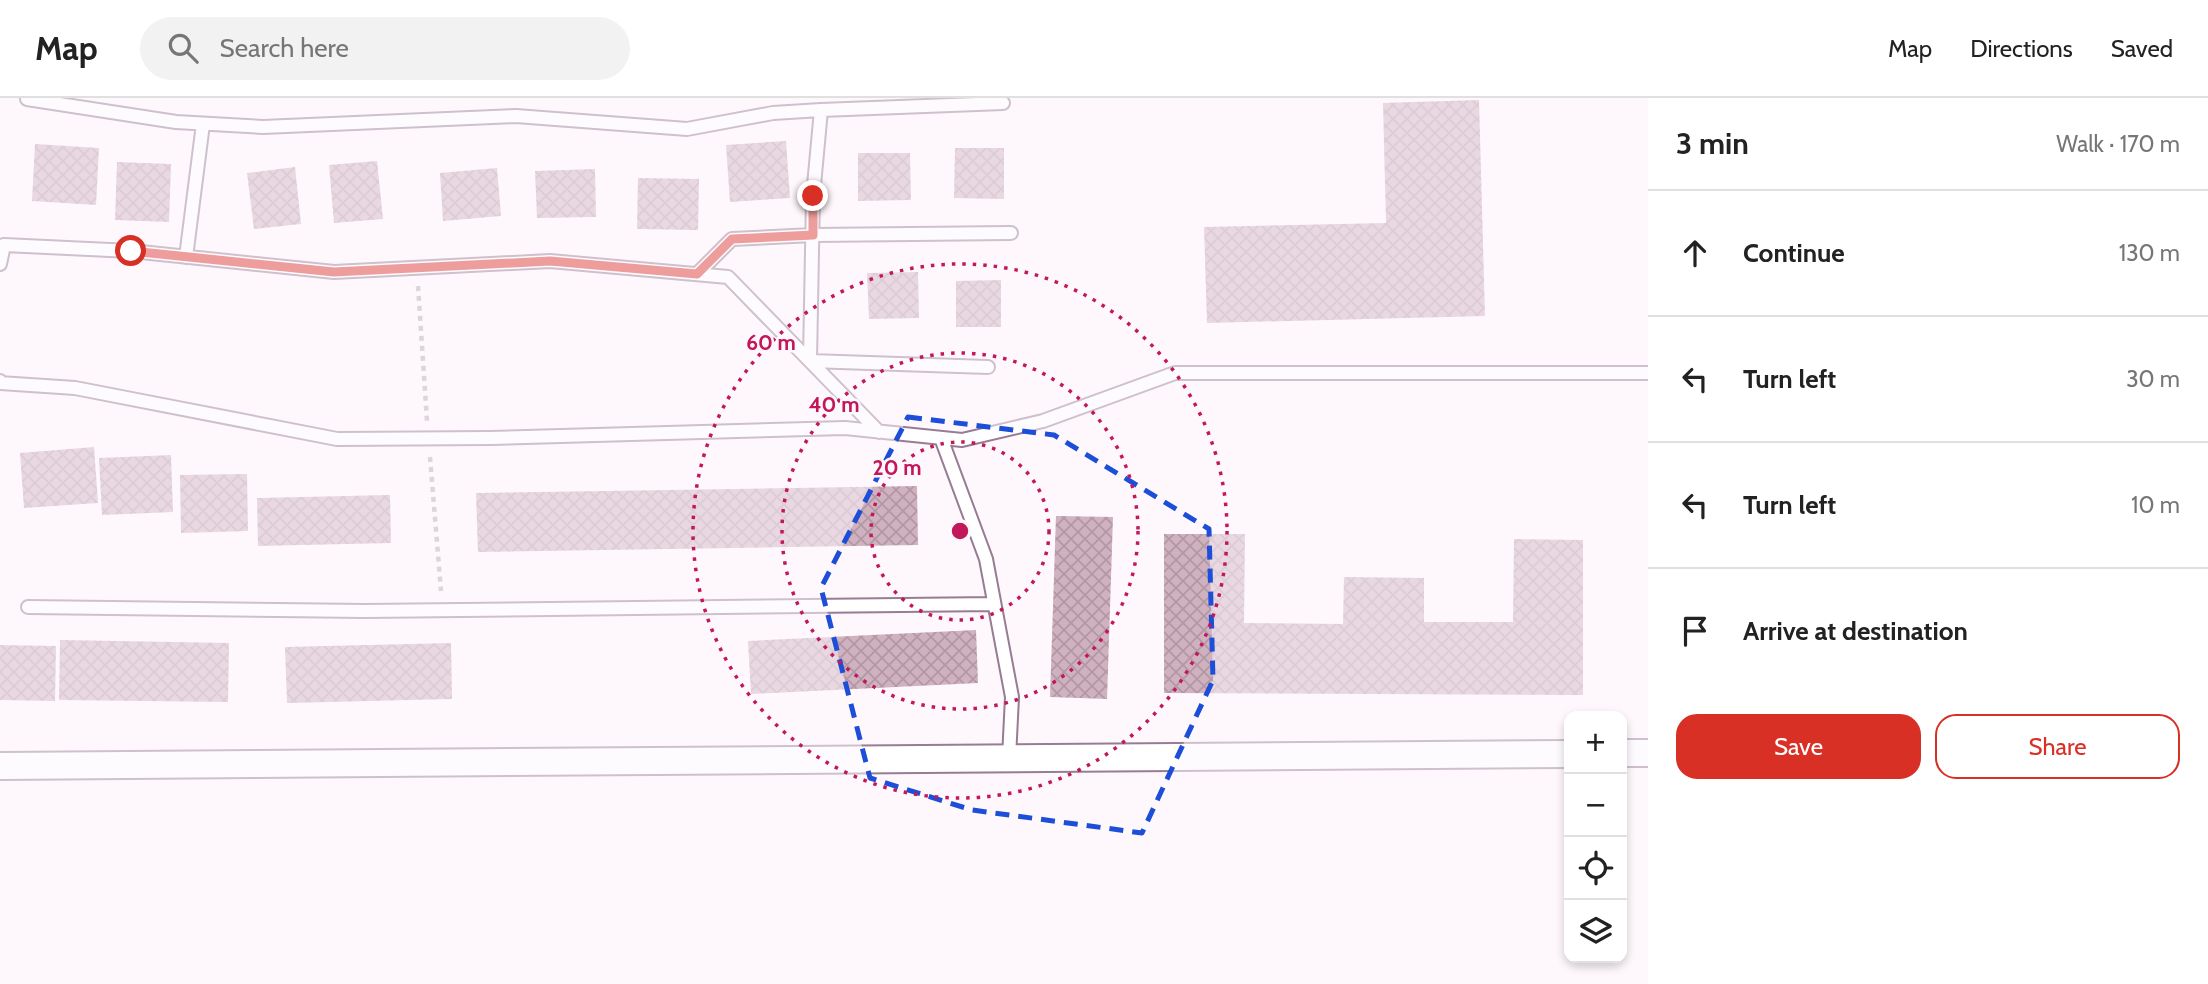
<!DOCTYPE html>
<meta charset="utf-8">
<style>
:root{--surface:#fff;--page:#f2f2f2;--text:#222;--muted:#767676;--line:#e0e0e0;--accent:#d93025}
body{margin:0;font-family:Cabin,sans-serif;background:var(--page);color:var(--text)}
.controls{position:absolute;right:21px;bottom:21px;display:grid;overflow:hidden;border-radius:14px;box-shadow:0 4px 10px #0003}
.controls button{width:63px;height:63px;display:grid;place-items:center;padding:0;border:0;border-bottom:2px solid var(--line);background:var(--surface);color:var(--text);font:35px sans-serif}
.stop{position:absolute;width:21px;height:21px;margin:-16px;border:5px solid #d93025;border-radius:50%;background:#fff}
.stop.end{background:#d93025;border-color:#fff;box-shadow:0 2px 7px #0008}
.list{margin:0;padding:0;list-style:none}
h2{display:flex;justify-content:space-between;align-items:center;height:91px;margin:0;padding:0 28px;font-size:30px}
h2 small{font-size:23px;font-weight:400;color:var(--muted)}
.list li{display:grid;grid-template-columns:46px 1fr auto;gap:21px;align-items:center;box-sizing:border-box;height:126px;padding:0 28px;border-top:2px solid var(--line)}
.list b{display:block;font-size:26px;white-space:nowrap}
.list em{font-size:23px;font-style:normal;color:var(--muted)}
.actions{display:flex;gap:14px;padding:21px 28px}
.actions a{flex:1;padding:16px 0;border:2px solid var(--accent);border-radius:21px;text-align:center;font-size:24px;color:var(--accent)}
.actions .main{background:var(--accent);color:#fff}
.icon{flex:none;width:38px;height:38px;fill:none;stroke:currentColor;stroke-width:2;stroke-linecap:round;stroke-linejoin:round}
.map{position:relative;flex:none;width:1648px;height:886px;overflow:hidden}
header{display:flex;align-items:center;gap:42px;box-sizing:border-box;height:98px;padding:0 35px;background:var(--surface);border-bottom:2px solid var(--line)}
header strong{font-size:33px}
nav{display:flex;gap:38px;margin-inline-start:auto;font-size:24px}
.search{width:490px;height:63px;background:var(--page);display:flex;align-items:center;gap:18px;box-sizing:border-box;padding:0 24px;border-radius:38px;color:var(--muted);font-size:26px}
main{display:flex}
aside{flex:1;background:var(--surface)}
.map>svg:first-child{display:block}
</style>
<header>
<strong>Map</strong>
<div class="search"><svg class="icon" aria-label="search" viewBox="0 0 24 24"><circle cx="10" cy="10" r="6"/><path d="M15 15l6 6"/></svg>Search here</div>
<nav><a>Map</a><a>Directions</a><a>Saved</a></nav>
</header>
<main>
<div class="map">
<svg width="1648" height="886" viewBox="0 0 1648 886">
<defs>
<pattern id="building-cross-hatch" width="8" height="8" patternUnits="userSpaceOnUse" patternTransform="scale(1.75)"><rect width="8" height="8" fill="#d0b1bf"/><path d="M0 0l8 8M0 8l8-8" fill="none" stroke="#b298a4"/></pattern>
</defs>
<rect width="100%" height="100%" fill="#fef8fd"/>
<path fill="url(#building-cross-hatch)" d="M1479,2l6,216 -278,7 -3,-96 182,-4 -3,-120z
M786,43l4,57 -60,4 -4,-57z
M35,46l64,4 -3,57 -64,-4z
M955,50h49v51l-50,-1z
M858,55h52l1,47 -53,1z
M377,63l6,58 -49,4 -5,-58z
M117,64l54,2 -2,58 -54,-2z
M295,69l6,57 -47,5 -7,-56z
M497,70l4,48 -58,5 -3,-48z
M595,71l1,48 -59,1 -2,-47z
M638,80l61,1 -1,51 -61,-1z
M918,174l1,46 -50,1 -2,-46z
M1001,182v47h-45v-46z
M94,349l4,56 -74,5 -4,-55z
M171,357l2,57 -71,3 -3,-57z
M247,376l1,57 -67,2 -1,-58z
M917,388l1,59 -440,7 -2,-59z
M390,397l1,48 -133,3 -1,-48z
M1056,418l57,1 -6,182 -57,-2z
M1164,436h81l-1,89 99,1 1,-47 80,1v44h89l1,-83 69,1v155l-419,-2z
M976,532l2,53 -227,11 -3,-53z
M60,542l169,3 -1,59 -169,-2z
M451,545l1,56 -165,4 -2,-56z
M0,547l56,1 -1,55 -55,-1z"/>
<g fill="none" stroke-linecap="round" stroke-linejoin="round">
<g stroke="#977c93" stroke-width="16">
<path id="service" d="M27,1l149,23 87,5 253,-11 171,13 86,-16 48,-3 -8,86 -3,165 178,6
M821,12l182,-7
M186,159l17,-133
M0,166l4,-19 127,6 203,21 216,-11 178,16 151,155
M697,176l35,-35 81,-4 198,-2
M0,283v2l75,5 262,51 154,-1 354,-10 117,12 81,-19 132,-48h473
M941,340l45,121 26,138 -3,61
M28,509l337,4 629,-7"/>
</g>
<g stroke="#977c93" stroke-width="30">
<path id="minor" d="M1622,655h26
M0,668l1569,-12"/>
</g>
<path stroke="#b4acb3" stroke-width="4.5" stroke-dasharray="5 5" stroke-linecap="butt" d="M418,188l9,135
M430,359l11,134"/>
<use href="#service" stroke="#fff" stroke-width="12"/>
<use href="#minor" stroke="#fff" stroke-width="26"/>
</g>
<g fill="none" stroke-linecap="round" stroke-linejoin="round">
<path stroke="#d93025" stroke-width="9" d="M131,153l203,21 216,-11 147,13 35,-35 81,-4v-39"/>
</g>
<path d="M0 0H1648V886H0ZM908,319l146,18 155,94 4,151 -71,153 -170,-23 -102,-32 -49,-190z" fill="#fef8fd" fill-opacity=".55" fill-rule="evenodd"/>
<path fill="none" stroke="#1d4ed8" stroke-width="5" stroke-dasharray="14 9" stroke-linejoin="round" d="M908,319l146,18 155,94 4,151 -71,153 -170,-23 -102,-32 -49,-190z"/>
<g fill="none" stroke="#c2185b" stroke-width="3.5" stroke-dasharray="3.5 7">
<circle cx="960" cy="433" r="89"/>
<circle cx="960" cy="433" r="178"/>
<circle cx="960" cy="433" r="267"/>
</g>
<circle cx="960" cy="433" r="10" fill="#c2185b" stroke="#fef8fd" stroke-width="3.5"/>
<g font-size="21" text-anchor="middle" font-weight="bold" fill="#c2185b" stroke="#fef8fd" stroke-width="5" stroke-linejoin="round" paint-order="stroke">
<text x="771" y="252">60 m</text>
<text x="834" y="314">40 m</text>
<text x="897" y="377">20 m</text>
</g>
</svg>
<div class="controls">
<button>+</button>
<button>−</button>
<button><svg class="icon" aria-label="locate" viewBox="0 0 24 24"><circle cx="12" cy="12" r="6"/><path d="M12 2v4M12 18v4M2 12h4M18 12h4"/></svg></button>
<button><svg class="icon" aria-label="layers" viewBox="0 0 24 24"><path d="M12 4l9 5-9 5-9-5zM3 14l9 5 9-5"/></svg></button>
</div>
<div class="stop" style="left:131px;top:153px"></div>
<div class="stop end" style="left:813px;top:98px"></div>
</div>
<aside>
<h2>3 min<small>Walk · 170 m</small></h2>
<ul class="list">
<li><svg class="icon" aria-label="ahead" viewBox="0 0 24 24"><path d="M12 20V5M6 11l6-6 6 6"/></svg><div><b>Continue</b></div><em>130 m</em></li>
<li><svg class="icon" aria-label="left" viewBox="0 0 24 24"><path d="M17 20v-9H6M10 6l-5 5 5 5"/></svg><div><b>Turn left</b></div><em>30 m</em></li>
<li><svg class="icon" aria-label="left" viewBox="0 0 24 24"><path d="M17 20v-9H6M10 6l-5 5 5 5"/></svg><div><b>Turn left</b></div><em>10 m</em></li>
<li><svg class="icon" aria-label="arrive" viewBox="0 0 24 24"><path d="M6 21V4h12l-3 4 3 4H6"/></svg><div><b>Arrive at destination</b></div></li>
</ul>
<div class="actions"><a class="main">Save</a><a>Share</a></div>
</aside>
</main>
